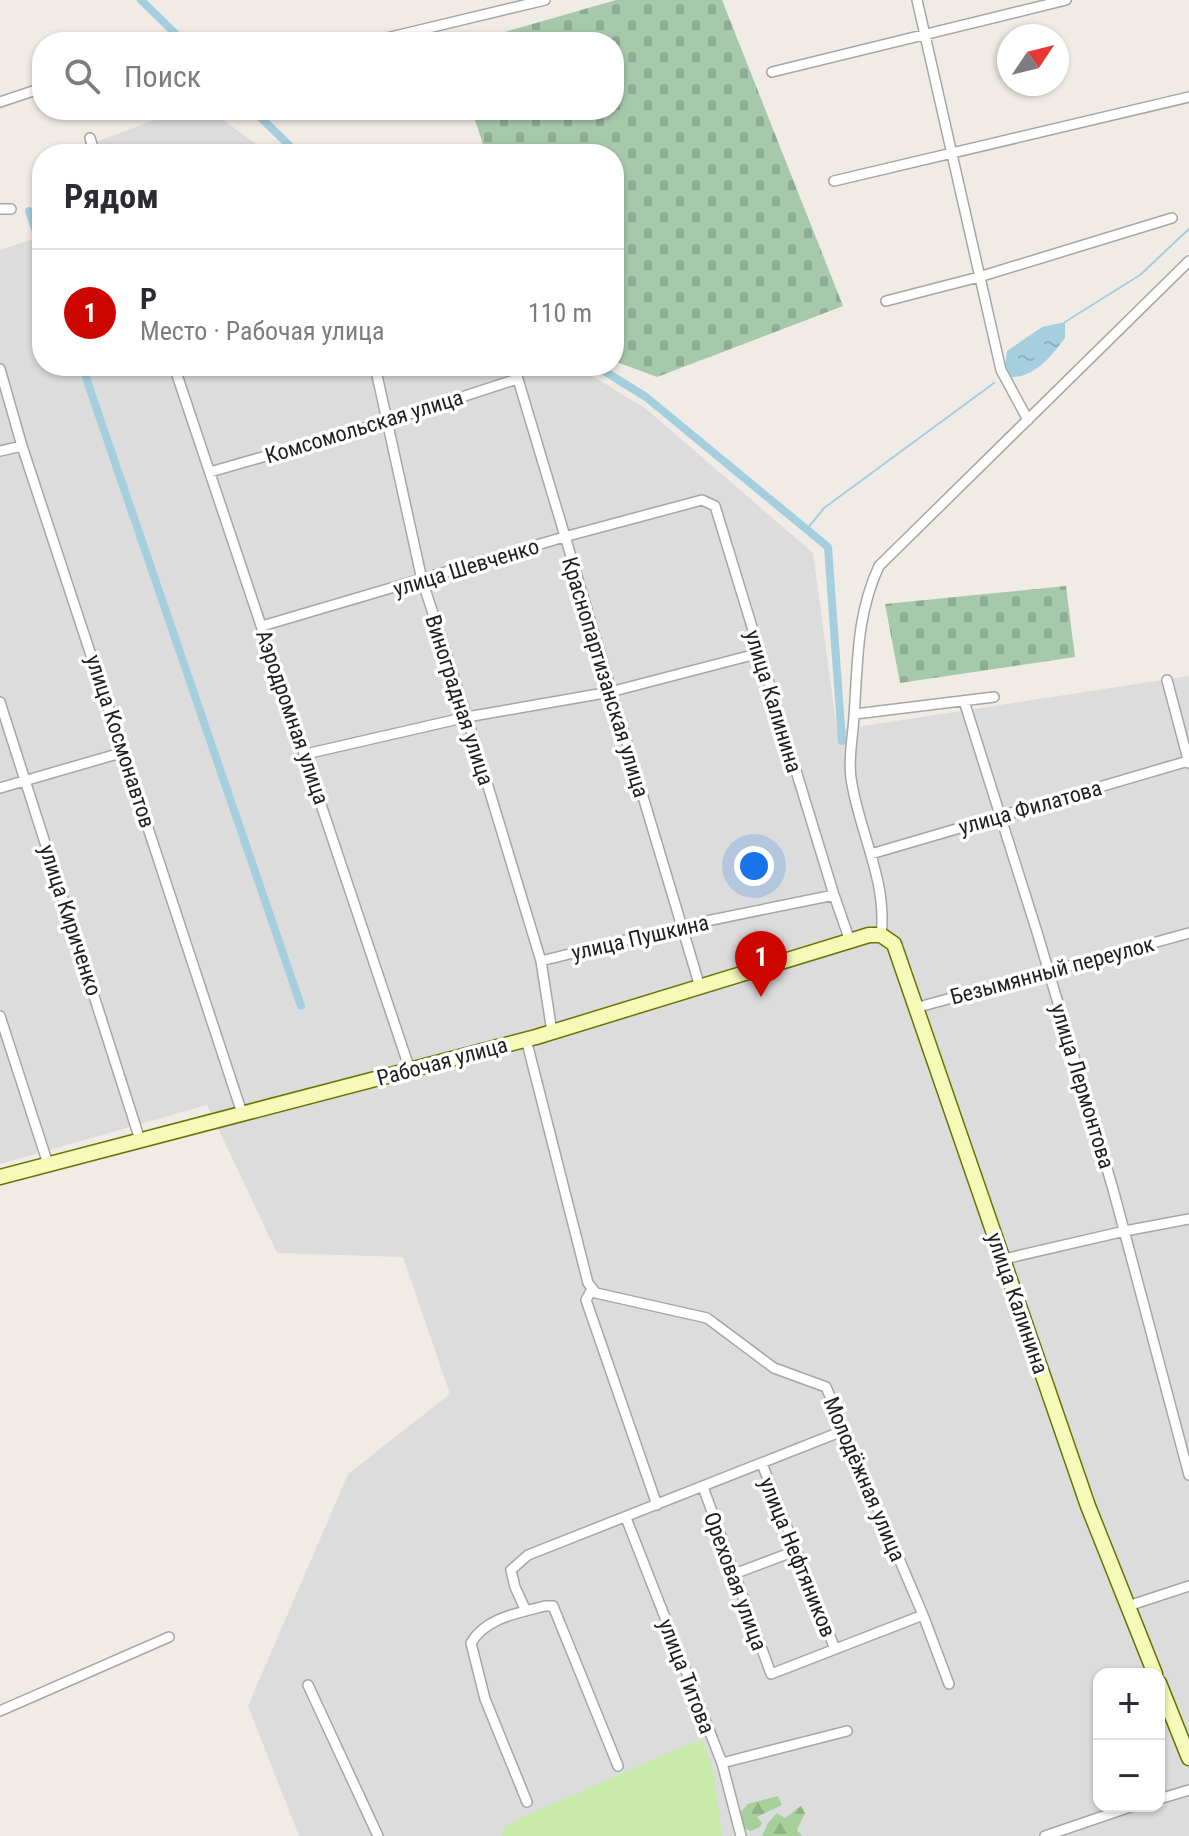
<!DOCTYPE html>
<html lang="ru">
<meta charset="utf-8">
<style>
:root{--surface:#fff;--page:#f7f7f7;--text:#2b2b33;--muted:#7c7c81;--line:#e1e1e2;--accent:#cd0600}
body{margin:0;font-family:"Roboto Condensed",sans-serif;background:var(--page);color:var(--text)}
.controls{position:absolute;right:24px;bottom:24px;display:grid;overflow:hidden;border-radius:16px;box-shadow:0 2px 6px #0004}
.controls button{width:72px;height:72px;display:grid;place-items:center;padding:0;border:0;border-bottom:2px solid var(--line);background:var(--surface);color:var(--text);font:40px sans-serif}
.compass{position:absolute;left:997px;top:24px;width:72px;height:72px;border-radius:50%;background:var(--surface);box-shadow:0 2px 6px #0004;rotate:55deg}
.you{position:absolute;left:754px;top:866px;width:28px;height:28px;margin:-20px;border:6px solid #fff;border-radius:50%;background:#1a73e8;box-shadow:0 0 0 12px #1a73e833}
.badge{display:grid;place-items:center;width:52px;height:52px;border-radius:50%;background:var(--accent);color:#fff;font-size:26px;font-weight:700}
.pin{position:absolute;translate:-50% -66px;filter:drop-shadow(0 2px 4px #0008)}
.pin::after{content:'';position:absolute;top:42px;width:28px;height:24px;background:inherit;clip-path:polygon(0 0,100% 0,50% 100%)}
.list{margin:0;padding:0;list-style:none}
h2{display:flex;justify-content:space-between;align-items:center;height:104px;margin:0;padding:0 32px;font-size:34px}
h2 small{font-size:26px;font-weight:400;color:var(--muted)}
.list li{display:grid;grid-template-columns:52px 1fr auto;gap:24px;align-items:center;box-sizing:border-box;height:128px;padding:0 32px;border-top:2px solid var(--line)}
.list b{display:block;font-size:30px;white-space:nowrap}
.list p{margin:0;font-size:26px;white-space:nowrap;color:var(--muted)}
.list em{font-size:26px;font-style:normal;color:var(--muted)}
.icon{flex:none;width:44px;height:44px;fill:none;stroke:currentColor;stroke-width:2;stroke-linecap:round;stroke-linejoin:round}
.map{position:relative;flex:none;width:1189px;height:1836px;overflow:hidden}
.search{position:absolute;background:var(--surface);box-shadow:0 2px 6px #0004;left:32px;top:32px;width:592px;height:88px;display:flex;align-items:center;gap:20px;box-sizing:border-box;padding:0 28px;border-radius:32px;color:var(--muted);font-size:30px}
.panel{position:absolute;background:var(--surface);box-shadow:0 2px 6px #0004;left:32px;top:144px;width:592px;height:232px;border-radius:32px}
.map>svg:first-child{display:block}
</style>
<div class="map">
<svg width="1189" height="1836" viewBox="0 0 1189 1836">
<defs>
<pattern id="forest-firs" width="22" height="20" patternUnits="userSpaceOnUse" patternTransform="scale(2)"><rect width="22" height="20" fill="#a7cf99"/><path d="M5 1l3.5 6h-7zM16 11l3.5 6h-7z" fill="#8fb183"/></pattern>
<pattern id="cemetery-stones" width="16" height="16" patternUnits="userSpaceOnUse" patternTransform="scale(2)"><rect width="16" height="16" fill="#a6c9ac"/><path d="M2 7V4a2 2 0 0 1 4 0v3zM10 15v-3a2 2 0 0 1 4 0v3z" fill="#8eac94"/></pattern>
<pattern id="water-ripples" width="26" height="14" patternUnits="userSpaceOnUse" patternTransform="scale(2)"><rect width="26" height="14" fill="#a5cfde"/><path d="M2 4q2-2 4 0t4 0M15 11q2-2 4 0t4 0" fill="none" stroke="#8eb1be"/></pattern>
</defs>
<rect width="100%" height="100%" fill="#f0ece5"/>
<path fill="#dddcdc" fill-rule="evenodd" d="M181,110h29l59,44h-205z
M42,236v130h534l69,42 168,145 24,177 352,-54v1160h-890l-51,-130 100,-232 102,-80 -47,-137 -126,-4 -70,-148 -207,59v-914zM1099,1674h60v132h-60z"/>
<path fill="#c8eaaa" d="M693,1742h11l10,32 8,62h-220l1,-8 18,-10z"/>
<path fill="url(#forest-firs)" d="M778,1796l4,9 -25,12 5,6 -2,4 -9,4 -16,-6v-7l13,-14z
M801,1806l4,7 -8,17 5,6h-40l6,-13 9,-10 8,5z"/>
<path fill="url(#cemetery-stones)" d="M616,0h106l121,306 -186,71 -43,-16v-207h-128l-14,-44h142v-68h-144z
M1066,586l9,71 -175,26 -15,-79z"/>
<path fill="url(#water-ripples)" d="M1065,322v16c-13,17 -30,40 -54,39l-6,-11 2,-15 35,-24z"/>
<g fill="none" stroke-linecap="round" stroke-linejoin="round">
<path stroke="#a5cfde" stroke-width="2" d="M1065,322l75,-47 49,-46
M807,529l17,-21 170,-125"/>
<path stroke="#a5cfde" stroke-width="8" d="M141,0l43,42
M253,110l45,44
M29,211l13,38
M82,366l219,640
M596,366l50,31 182,150 14,194"/>
<g stroke="#a6a6a6" stroke-width="12">
<path id="street" d="M917,0l84,370 27,50
M370,42l175,-42
M772,72l294,-72
M0,102l42,-14
M90,138l5,16
M834,181l355,-84
M0,209h11
M886,301l93,-24 193,-59
M174,366l236,704
M375,366l47,214 45,137 74,244 11,71
M514,366l186,621
M0,369l22,77 220,667
M0,451l22,-5
M210,472l178,-51 129,-42
M262,626l302,-89 138,-37 13,6 119,389 16,46
M1167,680l22,83
M964,701l73,231 76,257 76,286
M0,702l140,438
M855,714l139,-17
M306,754l161,-37 143,-25 150,-39
M0,788l124,-36
M871,854l317,-93
M881,935c7,-54 -23,-105 -30,-157 -3,-19 2,-42 3,-62 4,-54 2,-100 25,-150l310,-305
M541,961l141,-35 152,-31
M915,1008l274,-75
M0,1016l48,148
M526,1039l62,244 8,10 111,25 67,50 52,19 97,228 26,69
M1004,1259l121,-28 64,-12
M592,1289l-6,11 71,205
M762,1464l73,185
M703,1487l68,187 152,-59
M626,1518l96,245 19,73
M734,1574l61,-23
M1128,1606l61,-20
M526,1611l-11,-24 -4,-17 17,-15 317,-125
M308,1685l70,151
M0,1711l169,-74
M722,1763l125,-32
M1159,1799l30,-9
M527,1802l-42,-103 -14,-56c14,-25 47,-30 74,-37h8l65,160
M1045,1836l88,-30"/>
</g>
<g stroke="#677704" stroke-width="17">
<path id="secondary" d="M0,1177l536,-140 333,-102h12l13,9 194,562 67,168
M1159,1683l30,75"/>
</g>
<use href="#street" stroke="#fff" stroke-width="9"/>
<use href="#secondary" stroke="#f5fab8" stroke-width="14"/>
</g>
<g text-anchor="middle" stroke-width="7" stroke-linejoin="round" paint-order="stroke">
<g font-size="22" fill="#1f1f1f" stroke="#fff">
<text transform="translate(364 426) rotate(-17)" y="8">Комсомольская улица</text>
<text transform="translate(466 567) rotate(-17)" y="8">улица Шевченко</text>
<text transform="translate(606 677) rotate(73)" y="8">Краснопартизанская улица</text>
<text transform="translate(460 700) rotate(72)" y="8">Виноградная улица</text>
<text transform="translate(774 701) rotate(73)" y="8">улица Калинина</text>
<text transform="translate(293 717) rotate(71)" y="8">Аэродромная улица</text>
<text transform="translate(121 741) rotate(72)" y="8">улица Космонавтов</text>
<text transform="translate(1030 807) rotate(-16)" y="8">улица Филатова</text>
<text transform="translate(71 920) rotate(72)" y="8">улица Кириченко</text>
<text transform="translate(640 937) rotate(-13)" y="8">улица Пушкина</text>
<text transform="translate(1052 970) rotate(-15)" y="8">Безымянный переулок</text>
<text transform="translate(442 1061) rotate(-15)" y="8">Рабочая улица</text>
<text transform="translate(1083 1086) rotate(73)" y="8">улица Лермонтова</text>
<text transform="translate(1018 1303) rotate(71)" y="8">улица Калинина</text>
<text transform="translate(865 1479) rotate(67)" y="8">Молодёжная улица</text>
<text transform="translate(798 1557) rotate(68)" y="8">улица Нефтяников</text>
<text transform="translate(736 1581) rotate(70)" y="8">Ореховая улица</text>
<text transform="translate(687 1676) rotate(69)" y="8">улица Титова</text>
</g>
</g>
</svg>
<div class="controls">
<button>+</button>
<button>−</button>
</div>
<svg class="compass" viewBox="-18 -18 36 36"><path d="M0-13l5 13h-10z" fill="#e53935"/><path d="M0 13l5-13h-10z" fill="#7c7c81"/></svg>
<div class="you"></div>
<div class="pin badge" style="left:761px;top:997px">1</div>
<div class="search"><svg class="icon" aria-label="search" viewBox="0 0 24 24"><circle cx="10" cy="10" r="6"/><path d="M15 15l6 6"/></svg>Поиск</div>
<section class="panel">
<h2>Рядом<small></small></h2>
<ul class="list">
<li><span class="badge">1</span><div><b>Р</b><p>Место · Рабочая улица</p></div><em>110 m</em></li>
</ul>
</section>
</div>
